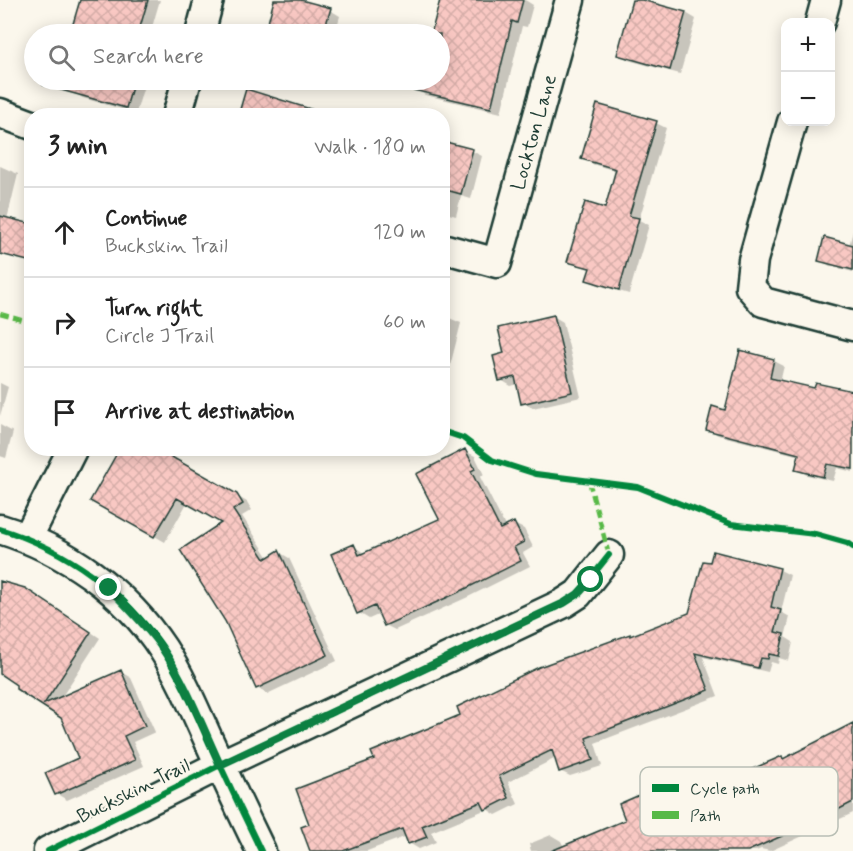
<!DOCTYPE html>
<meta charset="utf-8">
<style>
:root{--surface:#fff;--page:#f6f6f6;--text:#222;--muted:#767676;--line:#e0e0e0}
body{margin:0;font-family:Mynerve,sans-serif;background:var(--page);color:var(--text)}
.controls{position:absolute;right:18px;top:18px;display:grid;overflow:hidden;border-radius:12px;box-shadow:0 3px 15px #0003}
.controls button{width:54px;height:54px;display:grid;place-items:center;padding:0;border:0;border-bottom:2px solid var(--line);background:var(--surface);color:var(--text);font:30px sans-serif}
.stop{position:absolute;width:18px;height:18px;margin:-14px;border:4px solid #0b8043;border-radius:50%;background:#fff}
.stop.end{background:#0b8043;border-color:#fff;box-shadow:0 2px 6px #0008}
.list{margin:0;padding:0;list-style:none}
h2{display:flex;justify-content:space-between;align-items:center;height:78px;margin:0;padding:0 24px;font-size:26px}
h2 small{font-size:20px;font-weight:400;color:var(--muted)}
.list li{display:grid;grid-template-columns:39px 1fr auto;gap:18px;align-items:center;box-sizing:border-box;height:90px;padding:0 24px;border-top:2px solid var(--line)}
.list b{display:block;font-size:22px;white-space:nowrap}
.list p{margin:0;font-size:20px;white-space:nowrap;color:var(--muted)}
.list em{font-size:20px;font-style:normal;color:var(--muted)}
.icon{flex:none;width:33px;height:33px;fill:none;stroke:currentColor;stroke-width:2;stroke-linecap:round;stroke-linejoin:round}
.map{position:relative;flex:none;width:853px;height:851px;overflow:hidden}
.search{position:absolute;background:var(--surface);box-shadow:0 3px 15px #0003;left:24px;top:24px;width:426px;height:66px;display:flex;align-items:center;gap:15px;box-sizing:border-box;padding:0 21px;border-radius:33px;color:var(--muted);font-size:22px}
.panel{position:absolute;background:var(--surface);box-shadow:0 3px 15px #0003;left:24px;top:108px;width:426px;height:348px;border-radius:24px}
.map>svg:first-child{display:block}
</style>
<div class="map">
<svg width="853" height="851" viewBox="0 0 853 851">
<defs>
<pattern id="building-cross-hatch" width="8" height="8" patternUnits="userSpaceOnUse" patternTransform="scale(1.5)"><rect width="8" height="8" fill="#f9c8c3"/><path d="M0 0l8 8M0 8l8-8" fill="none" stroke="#d5ada8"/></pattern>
</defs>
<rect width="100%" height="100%" fill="#fbf7ec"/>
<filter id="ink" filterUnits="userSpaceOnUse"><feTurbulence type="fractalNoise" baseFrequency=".0167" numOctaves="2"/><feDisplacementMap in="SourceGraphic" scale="12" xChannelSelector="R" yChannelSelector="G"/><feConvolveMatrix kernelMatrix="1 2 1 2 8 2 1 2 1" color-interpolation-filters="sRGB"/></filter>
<g filter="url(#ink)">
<path fill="#0003" d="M88,0h72l-10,34h-78z
M276,0h20l34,10 10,6 -5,18h-78l4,-11 8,3z
M442,0h83l8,5 -6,22 -5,-1 -21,87 -76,-18 -9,-6 2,-9h22v-46h-7z
M633,0l53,13 10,6 -16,55 -52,-14 -9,-6z
M76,80h65l4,2 -9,31 -53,-15 -10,-6z
M656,123l10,5 -27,92 10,5 -20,69 -31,-9 -10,-5 3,-10 -22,-9 37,-51 11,-39 -25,-7 -10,-6z
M442,142l30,9 10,5 -11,43 -10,-3 -5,20 -14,-4z
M0,166l18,8 -14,58 -4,-1z
M853,231v41l-23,-6 -10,-6 29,-14z
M442,315l19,8 -13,51 -6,-1z
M553,316l10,6 18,75 -48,11 -10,-5 -5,-19 -7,2 -10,-6 5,-26z
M741,352l33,9 10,5 -4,16 36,8 37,2v80l-16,-4 -4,13 -26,-6 -10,-5 3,-14 -82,-21 -10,-6 18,-18z
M0,383l8,4 -8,29z
M0,425l13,7 -7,26 -6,-2z
M153,448l94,54 5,8 -10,6 27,42 10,-6 10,6 48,103 -70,33 -10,-6 -33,-165 -37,-20 -22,39 -73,-42z
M465,451l10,5 9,19 -4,2 26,51 8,-4 10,5 9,18 -10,6 7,13 -62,31 -73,33 -10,-5 -5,-11 -11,5 -10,-6 -5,-67 11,8 76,-34z
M714,553l66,17 10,5 -9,37 9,5 -5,20 8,5 -4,19 -10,-3 -1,6 -7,-2 -3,10 -65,-15 15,39 -123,47 7,23 -32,10 -10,-5 -4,-13 -48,24 10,22 -22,11 -9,-6 -56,23 5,10 -17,7 -10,-6 -2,-7 -40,15h-56v-26l65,-65 86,-45 170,-78 58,-22 21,-51z
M0,583l36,12 64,43 -39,60 60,-26 10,6 24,54 -22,10 11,24 -77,34 -10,-6 23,-35 -18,-42 -45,-29 1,-3 -18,-13z
M853,725v88l-83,38 -9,-2 -5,2h-225l-2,-7 22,-9 10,6 3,6 63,-27 64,-46 10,6 5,11 76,-33 3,2z"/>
<path fill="url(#building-cross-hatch)" stroke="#1f3d34" stroke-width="1.5" d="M80,0h68l-10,34h-68z
M274,0h27l30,8 -8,26h-58z
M440,0h83l-6,23 -5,-2 -21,87 -91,-21 1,-7h39v-46h-9z
M632,0h10l44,12 -16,58 -53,-15z
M44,80h90l-8,28 -83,-23z
M246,89l71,22v5h-79z
M597,104l60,17 -28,95 10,2 -20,72 -33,-10 4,-12 -23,-6 18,-60 20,6 11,-39 -35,-10z
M442,141l31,8 -12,45 -19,-5z
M0,216l32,8v38l-32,-8z
M824,237l29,8v25l-35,-9z
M554,315l18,77 -51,12 -6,-27 -16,4 -6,-25 11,-3 -6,-25z
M740,350l34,9 -4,19 44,10 2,-5 37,8v78l-26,-5 -4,13 -28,-7 4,-16 -93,-24 6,-24 13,4z
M120,448h36l81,46 6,10 -10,6 32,49 14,-9 49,105 -72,34 -31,-68 -45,-71 41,-27 -44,-25 -23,39 -64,-36z
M465,449l10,20 -4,2 29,58 14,-7 10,20 -10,5 7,14 -64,32 -73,33 -9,-20 -18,8 -26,-60 23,-10 5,11 80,-36 -23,-45z
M713,551l67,17 -9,39 10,3 -6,22 9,2 -5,22 -10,-2 -1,5 -7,-1 -3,10 -63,-15 14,37 -123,48 7,22 -34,12 -7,-22 -53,26 10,22 -24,12 -4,-8 -59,24 5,11 -19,7 -6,-15 -59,22h-33l-9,-24 8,-3 -13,-35 78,-30 -3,-7 89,-37 -3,-8 82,-40 91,-33v2l59,-23 14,-52 7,1z
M0,581l25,7 66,44 -47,72 77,-34 24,56 -21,10 11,24 -80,35 -10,-22 33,-15 -17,-40 -45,-29v-4l-16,-11z
M853,723v79l-37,19 -68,30h-197l74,-31 -6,-16 73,-32 8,20 82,-36 1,3z"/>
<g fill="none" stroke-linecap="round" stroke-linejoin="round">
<g stroke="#1f3d34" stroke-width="33">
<path id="minor" d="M820,22l6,-22
M200,34l9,-34
M0,113l32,12
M177,116l10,-36
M792,122l-39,138 -3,27 13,15 90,24
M442,248l55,15 73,-263
M0,529c65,20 125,62 163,120 18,28 31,59 45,90 17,37 35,75 53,112
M28,537l45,-89
M48,851l172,-86 344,-162 14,-9 31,-39"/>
</g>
<use href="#minor" stroke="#fbf7ec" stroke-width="28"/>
<path stroke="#58b947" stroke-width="4.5" stroke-dasharray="9 4.5" stroke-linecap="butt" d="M0,314l32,9
M589,481l20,74"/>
<g stroke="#fbf7ec" stroke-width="10">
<path id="cycleway" d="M442,431l21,7 29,22 44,14 102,13 93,37 84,10 32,9 6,4
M0,529c65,20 125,62 163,120 18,28 31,59 45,90 17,37 35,75 53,112
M48,851l172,-86 344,-162 14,-9 31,-39"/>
</g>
<use href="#cycleway" stroke="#00873e" stroke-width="6"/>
</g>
</g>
<g fill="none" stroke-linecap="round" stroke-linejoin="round" filter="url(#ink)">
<path stroke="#0b8043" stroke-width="8" d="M109,588c18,19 38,38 53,60 24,35 40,78 58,117l344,-162 14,-9 13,-14"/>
</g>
<g text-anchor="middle" stroke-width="4.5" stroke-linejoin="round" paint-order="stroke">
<g font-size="20" fill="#1f3d34" stroke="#fbf7ec">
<text transform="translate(533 132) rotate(-74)" y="7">Lockton Lane</text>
<text transform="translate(133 790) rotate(-26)" y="7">Buckskin Trail</text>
</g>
</g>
<rect x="640" y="767" width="198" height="69" rx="9" fill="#fbf7ec" stroke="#b9bfb5" stroke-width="1.5"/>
<rect x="652" y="784" width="27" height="8" fill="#00873e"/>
<rect x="652" y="811" width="27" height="8" fill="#58b947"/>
<g font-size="16" fill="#1f3d34">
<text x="690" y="794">Cycle path</text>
<text x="690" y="821">Path</text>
</g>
</svg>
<div class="controls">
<button>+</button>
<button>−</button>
</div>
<div class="stop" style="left:591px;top:580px"></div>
<div class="stop end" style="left:109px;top:588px"></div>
<div class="search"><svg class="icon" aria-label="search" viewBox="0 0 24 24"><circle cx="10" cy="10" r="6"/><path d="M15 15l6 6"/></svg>Search here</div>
<section class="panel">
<h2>3 min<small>Walk · 180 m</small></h2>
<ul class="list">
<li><svg class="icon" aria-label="ahead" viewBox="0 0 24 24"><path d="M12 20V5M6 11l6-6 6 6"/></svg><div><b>Continue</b><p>Buckskin Trail</p></div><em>120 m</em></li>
<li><svg class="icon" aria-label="right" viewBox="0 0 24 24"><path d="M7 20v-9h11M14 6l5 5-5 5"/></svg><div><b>Turn right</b><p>Circle J Trail</p></div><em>60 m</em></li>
<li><svg class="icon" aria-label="arrive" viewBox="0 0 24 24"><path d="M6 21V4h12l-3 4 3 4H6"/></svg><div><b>Arrive at destination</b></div></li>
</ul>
</section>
</div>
